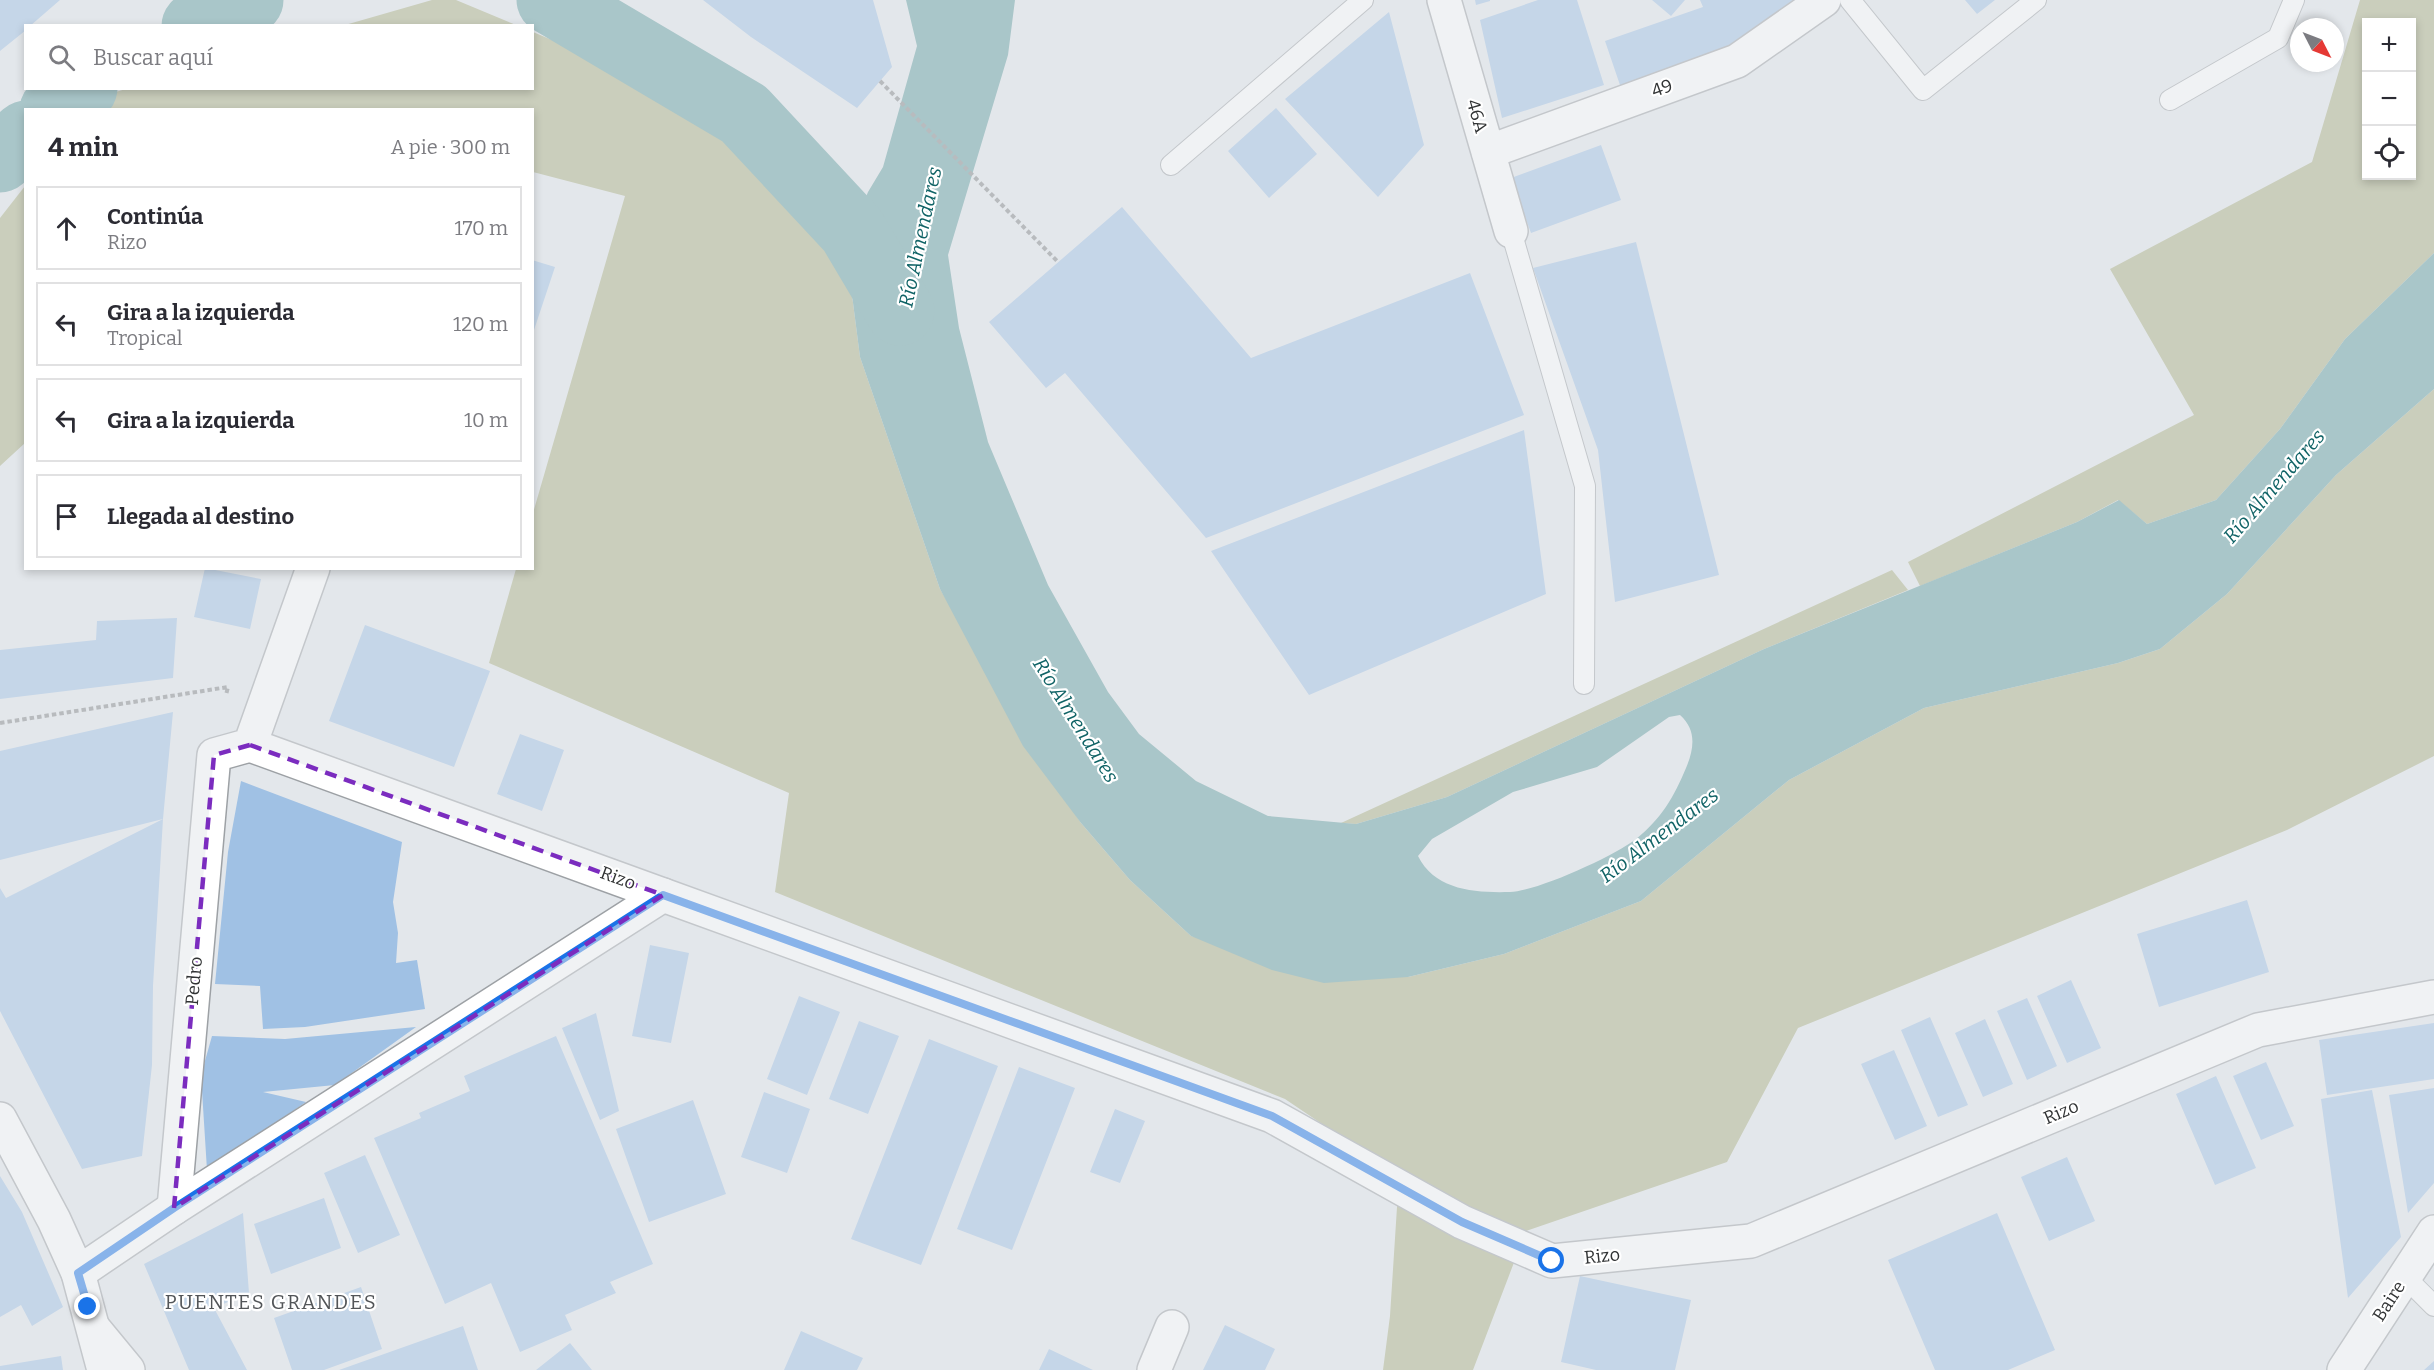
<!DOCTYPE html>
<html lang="es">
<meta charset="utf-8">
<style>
:root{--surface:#fff;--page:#f2f2f3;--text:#2b2b33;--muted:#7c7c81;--line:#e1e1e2}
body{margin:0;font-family:Bitter,serif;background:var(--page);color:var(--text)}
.controls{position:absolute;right:18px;top:18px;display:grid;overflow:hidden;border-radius:0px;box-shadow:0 3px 9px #0003}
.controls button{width:54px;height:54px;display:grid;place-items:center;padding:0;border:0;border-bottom:2px solid var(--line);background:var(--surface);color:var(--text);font:30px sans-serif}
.compass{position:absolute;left:2290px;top:18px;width:54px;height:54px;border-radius:50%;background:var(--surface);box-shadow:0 3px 9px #0003;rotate:132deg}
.stop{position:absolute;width:18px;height:18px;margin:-14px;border:4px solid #1a73e8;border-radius:50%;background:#fff}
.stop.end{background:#1a73e8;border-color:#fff;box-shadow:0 2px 6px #0008}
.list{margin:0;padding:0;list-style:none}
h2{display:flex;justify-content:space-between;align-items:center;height:78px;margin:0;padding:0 24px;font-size:26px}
h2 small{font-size:20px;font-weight:400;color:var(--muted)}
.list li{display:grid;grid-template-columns:39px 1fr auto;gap:18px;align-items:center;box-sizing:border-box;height:84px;margin:0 12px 12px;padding:0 12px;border:2px solid var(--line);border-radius:0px}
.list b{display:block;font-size:22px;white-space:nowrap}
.list p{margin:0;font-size:20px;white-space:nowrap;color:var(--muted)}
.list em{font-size:20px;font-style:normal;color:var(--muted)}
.icon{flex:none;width:33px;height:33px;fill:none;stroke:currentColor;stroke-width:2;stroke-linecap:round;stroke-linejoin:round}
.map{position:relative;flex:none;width:2434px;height:1370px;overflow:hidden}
.search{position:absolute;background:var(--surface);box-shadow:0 3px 9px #0003;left:24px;top:24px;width:510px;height:66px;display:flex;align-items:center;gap:15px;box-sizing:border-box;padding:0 21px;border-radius:0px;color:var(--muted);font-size:22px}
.panel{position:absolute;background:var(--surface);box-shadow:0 3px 9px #0003;left:24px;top:108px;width:510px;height:462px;border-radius:0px}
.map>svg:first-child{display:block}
</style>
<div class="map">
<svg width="2434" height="1370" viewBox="0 0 2434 1370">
<rect width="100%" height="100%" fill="#e3e7eb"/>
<path fill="#aaaf83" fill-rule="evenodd" d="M432,0h24l60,25h-171z
M2360,0h74v253l-89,86 -65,90 -64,71 -69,24 -29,-24 -41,22 -157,64 -12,-24 286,-147 -84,-146 202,-107zM2366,22h46v154h-46z
M533,32l176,74 139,158 12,93 80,232 123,207 18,27 49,57 61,56 217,41 96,-23 137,-53 148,-121 135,-72 194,-45 42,-14 67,-55 109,-119 98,-86v367l-147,74 -489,198 -71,134 -201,69 -53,139h-90l7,-54 9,-140 -114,-77 -510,-207 14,-99 -300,-130 27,-94 16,-1 1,-55 92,-317 -92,-24 -1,-62h-445l9,-12 33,-10h403z
M25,186v257l-25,23v-248z
M1892,570l16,20 -144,59 -317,148 -91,27 -15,-1z"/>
<path fill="#639d9f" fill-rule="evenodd" d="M906,0h109l-7,55 -60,200 11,73 29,114 60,143 60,107 31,42 57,47 72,35 88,8 91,-27 317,-148 313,-127 42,-22 28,24 69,-24 64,-71 65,-90 89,-86v136l-98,86 -109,119 -67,55 -42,14 -194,45 -135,72 -148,121 -137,53 -96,23 -84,6 -52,-13 -81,-34 -61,-56 -49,-57 -58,-77 -83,-157 -80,-232 -12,-93 4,-34 16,-38 15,-25 34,-121zM1680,715c17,15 14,34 6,53 -12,29 -25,51 -50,71 -22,17 -98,52 -126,53 -36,1 -75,-2 -92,-36l14,-17 81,-47 84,-25 72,-50z"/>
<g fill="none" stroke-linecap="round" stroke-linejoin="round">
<path stroke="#639d9f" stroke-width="69" d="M551,0l193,114 108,116 48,81
M196,26l53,-26
M54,110l29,-22
M0,158l26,-23"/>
</g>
<path fill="#a0c1e4" d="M0,0h60l-30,26h-4v4l-26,21z
M703,0h170l19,67 -35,41 -106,-71z
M1475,0h15v1l-14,4z
M1538,0h39l27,85 -102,33 -22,-98z
M1652,0h33l-14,16z
M1700,0h98l-80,54 -97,34 -16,-47 98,-34z
M1965,0h30l-18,14z
M1389,12l35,133 -46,52 -93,-98z
M1276,108l41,46 -48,44 -41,-47z
M1601,145l20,55 -90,33 -20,-55z
M1122,207l129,151 219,-85 54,142 -318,123 -141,-165 -19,15 -57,-66z
M1636,242l83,333 -104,27 -17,-152 -65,-182z
M532,260l23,7 -22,66h-1z
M1524,430l22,164 -237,101 -98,-144z
M205,568l56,11 -11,50 -56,-12z
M177,618l-4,60 -173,21v-49l96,-10 1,-19z
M365,625l125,46 -36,96 -125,-46z
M173,712l-10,107 -163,41v-109z
M520,734l44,16 -22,61 -45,-17z
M241,781l161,61 -9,60 5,31 -2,30 21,-3 8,49 -120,18 -42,2 -3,-43 -45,-2 13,-132z
M163,819l-10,167 -1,79 -10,91 -60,13 -82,-158v-123l6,10z
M2247,900l22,72 -110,35 -22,-73z
M650,945l39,8 -18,90 -39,-7z
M2071,980l30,68 -34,15 -30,-67z
M799,996l41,16 -33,83 -40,-16z
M2027,998l30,68 -30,14 -30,-69z
M596,1013l23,98 -19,9 -38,-92z
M1930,1017l38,88 -30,12 -37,-87z
M1985,1019l28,65 -30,13 -28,-64z
M859,1021l40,15 -31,78 -39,-15z
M2434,1023v56l-107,16 -8,-55z
M416,1027l-81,58 -72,7 43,10 -99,68 -6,-95 11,-39 73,3z
M556,1036l97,228 -43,18 6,11 -51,22 7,15 -52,22 -29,-69 -46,21 -71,-166 47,-20 -2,-5 51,-22 -6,-15z
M929,1039l69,27 -77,199 -70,-26z
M1894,1050l33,76 -32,14 -34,-76z
M2266,1062l28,64 -33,14 -28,-64z
M1019,1067l56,21 -63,162 -55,-21z
M2216,1076l40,92 -41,17 -39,-91z
M2434,1088v95l-26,30 -19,-118z
M2372,1090l29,147 -53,61 -27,-199z
M764,1092l46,17 -23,64 -46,-16z
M693,1100l33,94 -77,28 -33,-93z
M1115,1109l30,12 -25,62 -30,-11z
M365,1155l35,80 -42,18 -34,-80z
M2067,1157l28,64 -46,20 -28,-64z
M0,1176l22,36 41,95 -31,19 -11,-21 -21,12z
M324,1198l17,50 -70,26 -17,-50z
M243,1213l6,80 -35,15 33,62h-58l-45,-106z
M1997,1213l58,137 -47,20h-73l-47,-110z
M1580,1276l111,24 -16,70h-79l-35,-8z
M361,1287l21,62 -58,21h-32l-18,-52z
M1225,1325l50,24 -10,21h-62z
M463,1326l15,44h-139z
M801,1331l62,27 -6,12h-73z
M570,1343l22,27h-56z
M1049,1349l44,21h-54z
M61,1356l2,14h-63v-4z
M2434,1361v9h-10z"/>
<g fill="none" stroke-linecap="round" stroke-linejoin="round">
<g stroke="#9da1a5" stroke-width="22">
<path id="lane" d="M1850,0l73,90 113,-90
M2170,100l108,-62 16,-38
M1171,165l192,-165
M1511,231l74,255 -1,198
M2405,1277l29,29"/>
</g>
<g stroke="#9da1a5" stroke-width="36">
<path id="street" d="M1444,0l67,231
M1488,152l249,-91 87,-61
M250,745l63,-177
M174,1208l40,-453 36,-10 413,150
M95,1330l33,40
M1154,1370l18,-43
M2344,1370l90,-138"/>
</g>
<g stroke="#9da1a5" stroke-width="36">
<path id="secondary" d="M78,1273l96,-65 489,-313 609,221 190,106 90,39 199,-20 507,-211 176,-33"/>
</g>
<g stroke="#9da1a5" stroke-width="36">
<path id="primary" d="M0,1119l54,101 24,53 26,97"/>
</g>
<path stroke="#838688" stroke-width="4" stroke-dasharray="4.5 3" stroke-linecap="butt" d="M880,81l178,181
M0,723l228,-36 -2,8"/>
<use href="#lane" stroke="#fff" stroke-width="20"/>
<use href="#street" stroke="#fff" stroke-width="33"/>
<use href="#secondary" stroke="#fff" stroke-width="33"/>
<use href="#primary" stroke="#fff" stroke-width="33"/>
</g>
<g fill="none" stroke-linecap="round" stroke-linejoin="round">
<path stroke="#1a73e8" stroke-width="8" d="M88,1307l-10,-34 96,-65 489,-313 609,221 190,106 90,39"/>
</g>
<path d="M0 0H2434V1370H0ZM250,745l413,150 -489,313 40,-453z" fill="#e3e7eb" fill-opacity=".55" fill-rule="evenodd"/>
<path fill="none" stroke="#7b2cbf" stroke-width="4.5" stroke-dasharray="12 8" stroke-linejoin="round" d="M250,745l413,150 -489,313 40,-453z"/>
<g text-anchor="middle" stroke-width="4.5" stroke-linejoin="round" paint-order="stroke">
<g font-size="18" fill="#313334" stroke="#fff">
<text transform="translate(1662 88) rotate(-20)" y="6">49</text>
<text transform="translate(1477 116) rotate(74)" y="6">46A</text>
<text transform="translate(618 878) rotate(20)" y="6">Rizo</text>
<text transform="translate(194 981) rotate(-85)" y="6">Pedro</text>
<text transform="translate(2061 1112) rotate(-23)" y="6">Rizo</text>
<text transform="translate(1602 1256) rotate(-6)" y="6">Rizo</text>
<text transform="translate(2389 1301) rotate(-57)" y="6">Baire</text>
</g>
<g font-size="20" font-style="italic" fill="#106366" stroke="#fff">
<text transform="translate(920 237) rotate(-78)" y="7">Río Almendares</text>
<text transform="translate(2274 486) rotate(-49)" y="7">Río Almendares</text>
<text transform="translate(1076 720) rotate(58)" y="7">Río Almendares</text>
<text transform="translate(1659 835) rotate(-37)" y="7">Río Almendares</text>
</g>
<g font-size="20" letter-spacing="1.5" fill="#525558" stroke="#fff">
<text x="271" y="1309">PUENTES GRANDES</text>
</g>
</g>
</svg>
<div class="controls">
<button>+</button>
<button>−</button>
<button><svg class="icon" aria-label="locate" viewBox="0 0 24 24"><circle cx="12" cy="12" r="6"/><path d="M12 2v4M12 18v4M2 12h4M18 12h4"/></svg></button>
</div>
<svg class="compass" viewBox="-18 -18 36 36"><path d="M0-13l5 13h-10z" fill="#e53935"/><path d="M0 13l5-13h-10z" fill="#7c7c81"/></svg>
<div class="stop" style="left:1552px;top:1261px"></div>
<div class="stop end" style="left:88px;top:1307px"></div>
<div class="search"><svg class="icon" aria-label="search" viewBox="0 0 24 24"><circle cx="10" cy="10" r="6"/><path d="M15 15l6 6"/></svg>Buscar aquí</div>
<section class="panel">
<h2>4 min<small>A pie · 300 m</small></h2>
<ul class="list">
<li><svg class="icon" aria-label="ahead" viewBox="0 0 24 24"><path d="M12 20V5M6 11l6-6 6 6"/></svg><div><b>Continúa</b><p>Rizo</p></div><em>170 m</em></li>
<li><svg class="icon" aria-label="left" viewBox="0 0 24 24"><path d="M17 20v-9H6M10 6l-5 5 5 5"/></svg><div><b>Gira a la izquierda</b><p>Tropical</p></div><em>120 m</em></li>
<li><svg class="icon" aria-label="left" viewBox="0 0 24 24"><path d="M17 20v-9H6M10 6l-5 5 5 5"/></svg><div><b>Gira a la izquierda</b></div><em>10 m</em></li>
<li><svg class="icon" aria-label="arrive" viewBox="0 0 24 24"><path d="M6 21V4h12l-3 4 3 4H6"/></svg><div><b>Llegada al destino</b></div></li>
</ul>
</section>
</div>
